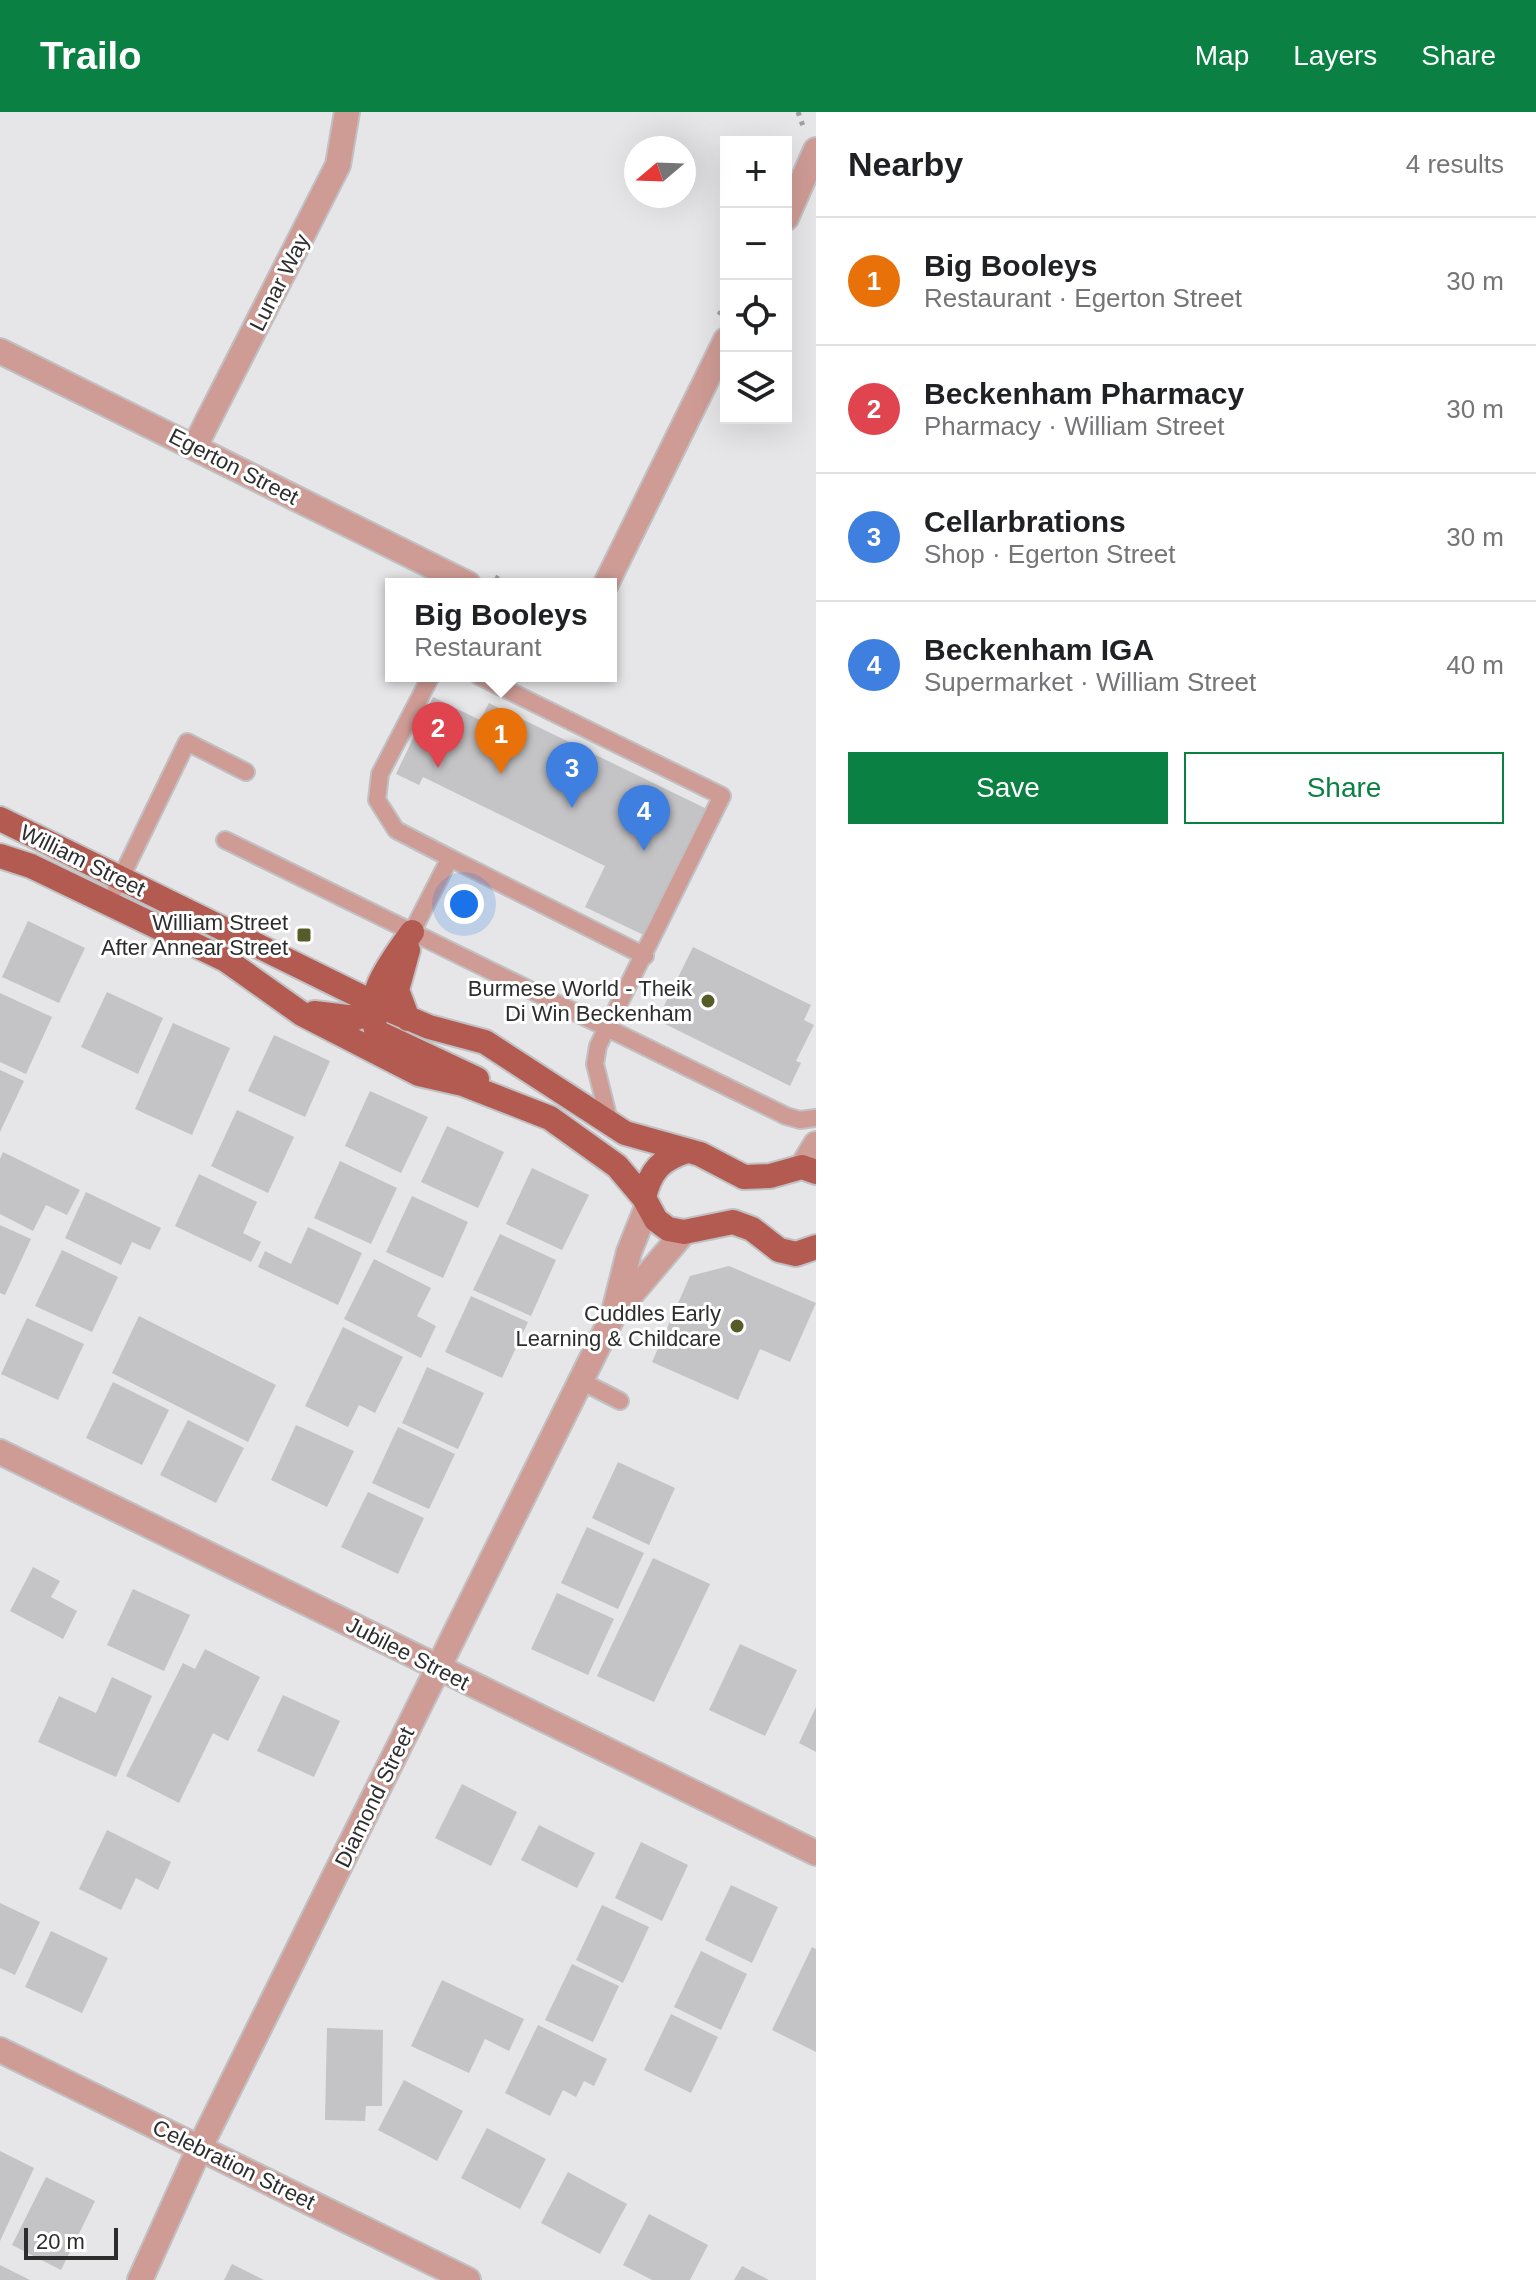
<!DOCTYPE html>
<meta charset="utf-8">
<style>
:root{--surface:#fff;--page:#f6f6f6;--text:#202124;--muted:#757577;--line:#e0e0e0;--accent:#0b8043}
body{margin:0;font-family:Helvetica,sans-serif;background:var(--page);color:var(--text)}
.controls{position:absolute;right:24px;top:24px;display:grid;overflow:hidden;border-radius:0px;box-shadow:0 8px 32px #0002}
.controls button{width:72px;height:72px;display:grid;place-items:center;padding:0;border:0;border-bottom:2px solid var(--line);background:var(--surface);color:var(--text);font:40px sans-serif}
.compass{position:absolute;left:624px;top:24px;width:72px;height:72px;border-radius:50%;background:var(--surface);box-shadow:0 8px 32px #0002;rotate:251deg}
.scale{position:absolute;left:24px;bottom:20px;width:94px;box-sizing:border-box;padding-left:8px;border:4px solid #2d2d2e;border-top:0;font-size:22px;line-height:28px;white-space:nowrap;color:#2d2d2e;-webkit-text-stroke:6px #fff;paint-order:stroke}
.you{position:absolute;left:464px;top:792px;width:28px;height:28px;margin:-20px;border:6px solid #fff;border-radius:50%;background:#1a73e8;box-shadow:0 0 0 12px #1a73e833}
.badge{display:grid;place-items:center;width:52px;height:52px;border-radius:50%;background:var(--accent);color:#fff;font-size:26px;font-weight:700}
.pin{position:absolute;translate:-50% -66px;filter:drop-shadow(0 2px 4px #0008)}
.pin::after{content:'';position:absolute;top:42px;width:28px;height:24px;background:inherit;clip-path:polygon(0 0,100% 0,50% 100%)}
.popup{position:absolute;left:385px;top:466px;width:232px;height:104px;box-sizing:border-box;display:grid;place-content:center;border-radius:0px;background:var(--surface);filter:drop-shadow(0 2px 6px #0005);font-size:26px;white-space:nowrap;color:var(--muted)}
.popup b{font-size:30px;color:var(--text)}
.popup::after{content:'';position:absolute;left:50%;top:100%;margin-left:-16px;border:16px solid transparent;border-top-color:var(--surface)}
.list{margin:0;padding:0;list-style:none}
h2{display:flex;justify-content:space-between;align-items:center;height:104px;margin:0;padding:0 32px;font-size:34px}
h2 small{font-size:26px;font-weight:400;color:var(--muted)}
.list li{display:grid;grid-template-columns:52px 1fr auto;gap:24px;align-items:center;box-sizing:border-box;height:128px;padding:0 32px;border-top:2px solid var(--line)}
.list b{display:block;font-size:30px;white-space:nowrap}
.list p{margin:0;font-size:26px;white-space:nowrap;color:var(--muted)}
.list em{font-size:26px;font-style:normal;color:var(--muted)}
.actions{display:flex;gap:16px;padding:24px 32px}
.actions a{flex:1;padding:18px 0;border:2px solid var(--accent);border-radius:0px;text-align:center;font-size:28px;color:var(--accent)}
.actions .main{background:var(--accent);color:#fff}
.icon{flex:none;width:44px;height:44px;fill:none;stroke:currentColor;stroke-width:2;stroke-linecap:round;stroke-linejoin:round}
.map{position:relative;flex:none;width:816px;height:2168px;overflow:hidden}
header{display:flex;align-items:center;gap:48px;box-sizing:border-box;height:112px;padding:0 40px;background:var(--accent);color:#fff}
header strong{font-size:38px}
nav{display:flex;gap:44px;margin-inline-start:auto;font-size:28px}
main{display:flex}
aside{flex:1;background:var(--surface)}
.map>svg:first-child{display:block}
</style>
<header>
<strong>Trailo</strong>
<nav><a>Map</a><a>Layers</a><a>Share</a></nav>
</header>
<main>
<div class="map">
<svg width="816" height="2168" viewBox="0 0 816 2168">
<rect width="100%" height="100%" fill="#e6e6e8"/>
<path fill="#c4c4c6" d="M433,585l47,23 9,-17 224,109 -61,127 -67,-32 20,-41 -182,-89 -4,8 -23,-11z
M28,809l57,27 -26,55 -57,-26z
M693,835l118,58 -7,15 10,5 -18,36 5,2 -11,23 -133,-66z
M107,880l56,26 -25,56 -57,-27z
M0,881l52,24 -26,57 -26,-12z
M173,911l57,25 -38,87 -57,-26z
M274,923l56,26 -25,56 -57,-26z
M0,958l24,11 -24,51z
M370,979l58,26 -27,56 -56,-27z
M237,998l57,27 -26,56 -57,-27z
M447,1014l57,26 -26,56 -57,-26z
M3,1040l77,38 -13,25 -21,-10 -13,26 -33,-17v-55z
M340,1049l57,27 -26,56 -57,-26z
M532,1056l57,27 -27,55 -56,-26z
M199,1062l58,28 -14,31 18,9 -10,20 -76,-36z
M86,1080l75,36 -11,22 -18,-8 -11,23 -56,-27z
M412,1084l56,26 -25,56 -57,-26z
M0,1113l31,14 -26,56 -5,-2z
M308,1115l54,26 -24,52 -80,-38 7,-16 26,13z
M500,1122l56,26 -25,56 -58,-26z
M62,1138l56,27 -26,55 -57,-26z
M374,1147l57,29 -14,28 19,10 -15,32 -77,-39z
M729,1154l87,37 -26,59 -30,-13 -22,51 -86,-38 38,-86z
M471,1184l57,26 -26,56 -57,-26z
M139,1204l137,69 -28,57 -136,-69z
M27,1206l57,26 -26,56 -57,-26z
M343,1215l60,30 -28,56 -16,-8 -11,22 -43,-21z
M427,1255l57,26 -26,56 -56,-26z
M113,1270l56,28 -27,55 -56,-27z
M188,1308l56,28 -28,55 -56,-28z
M296,1313l58,26 -27,56 -56,-27z
M398,1315l57,27 -26,55 -57,-26z
M618,1350l57,26 -26,57 -57,-27z
M368,1380l56,26 -26,56 -57,-27z
M587,1415l57,26 -26,56 -57,-26z
M653,1446l57,26 -56,118 -57,-26z
M33,1455l27,14 -9,16 26,14 -14,28 -53,-28z
M133,1477l57,26 -26,56 -57,-26z
M557,1481l57,26 -26,56 -57,-26z
M740,1532l57,26 -32,66 -56,-26z
M205,1537l55,28 -32,64 -15,-8 -34,70 -53,-27 57,-113 12,6z
M112,1565l40,19 -36,81 -78,-35 21,-46 37,17z
M283,1583l57,26 -26,56 -57,-26z
M816,1595v45l-17,-9z
M462,1672l55,28 -26,54 -56,-28z
M539,1713l56,28 -18,35 -56,-28z
M107,1718l64,32 -13,28 -22,-12 -15,32 -42,-21z
M641,1730l47,23 -26,56 -47,-23z
M731,1773l47,22 -26,56 -47,-23z
M0,1791l40,19 -25,53 -15,-7z
M602,1793l47,22 -26,56 -47,-23z
M51,1819l57,27 -26,55 -57,-26z
M812,1835l4,2v103l-44,-22z
M701,1839l46,23 -26,56 -47,-23z
M572,1852l47,22 -26,56 -48,-22z
M442,1868l82,39 -15,32 -24,-12 -16,34 -58,-27z
M671,1902l47,23 -27,56 -47,-23z
M538,1913l69,34 -13,27 -10,-5 -8,16 -13,-7 -13,26 -45,-23z
M327,1916l56,2 -1,76h-16l-1,15 -40,-1z
M404,1968l59,31 -26,50 -59,-31z
M487,2016l59,31 -26,50 -59,-31z
M0,2039l34,17 -34,73z
M568,2060l59,32 -27,50 -59,-31z
M46,2065l49,24 -34,69 -49,-25z
M649,2102l59,31 -18,35h-38l-29,-15z
M232,2152l32,16h-40z
M0,2153l30,15h-30z
M742,2154l27,14h-35z"/>
<g fill="none" stroke-linecap="round" stroke-linejoin="round">
<g stroke="#c1c1c3" stroke-width="20">
<path id="service" d="M479,564l243,120 -124,250 -3,18 15,60
M225,728l561,276 14,4 16,-2
M450,746l195,98
M116,776l71,-146 59,30
M412,820l38,-74 -54,-28 -19,-30 3,-26 51,-98
M581,1269l39,20"/>
</g>
<g stroke="#c1c1c3" stroke-width="28">
<path id="minor" d="M786,106l30,-68
M0,239l468,233
M195,334l143,-281 9,-53
M606,472l120,-244
M617,1199l67,-79
M0,1340l816,401
M0,1938l468,230
M140,2168l60,-133 413,-831 16,-64 18,-45"/>
</g>
<g stroke="#c1c1c3" stroke-width="28">
<path id="tertiary" d="M802,1055l14,-23"/>
</g>
<g stroke="#c1c1c3" stroke-width="28">
<path id="primary" d="M0,707l380,187 49,21 56,15 140,91 75,21 44,23 26,-1 32,-9 14,5
M0,744l31,10 195,94 76,54 117,60 44,10 87,34 67,48 27,32 12,22 12,9 16,3 49,-10 19,7 27,21 17,4 20,-7
M412,820c-20,29 -50,64 -35,100l100,47
M408,838l-11,40 11,29
M314,901l42,5 31,-9
M644,1086c6,-27 17,-39 43,-47"/>
</g>
<path stroke="#9f9fa0" stroke-width="5" stroke-dasharray="4 6" stroke-linecap="butt" d="M798,0l5,14
M719,203l7,-13
M495,465l13,7"/>
<use href="#service" stroke="#cf9c95" stroke-width="16"/>
<use href="#minor" stroke="#cf9c95" stroke-width="24"/>
<use href="#tertiary" stroke="#cf9c95" stroke-width="24"/>
<use href="#primary" stroke="#b35b51" stroke-width="24"/>
</g>
<g fill="#575b28" stroke="#fff" stroke-width="3">
<rect x="296" y="815" width="16" height="16" rx="4"/>
<circle cx="708" cy="889" r="8"/>
<circle cx="737" cy="1214" r="8"/>
</g>
<g text-anchor="middle" stroke-width="6" stroke-linejoin="round" paint-order="stroke">
<g font-size="22" fill="#2d2d2e" stroke="#fff">
<text transform="translate(279 170) rotate(-63)" y="8">Lunar Way</text>
<text transform="translate(234 354) rotate(27)" y="8">Egerton Street</text>
<text transform="translate(83 748) rotate(26)" y="8">William Street</text>
<text transform="translate(408 1541) rotate(27)" y="8">Jubilee Street</text>
<text transform="translate(374 1685) rotate(-64)" y="8">Diamond Street</text>
<text transform="translate(234 2052) rotate(26)" y="8">Celebration Street</text>
</g>
<g font-size="22" fill="#2d2d2e" stroke="#fff" text-anchor="end">
<text x="288" y="818">William Street<tspan x="288" dy="25">After Annear Street</tspan></text>
<text x="692" y="884">Burmese World - Theik<tspan x="692" dy="25">Di Win Beckenham</tspan></text>
<text x="721" y="1209">Cuddles Early<tspan x="721" dy="25">Learning &amp; Childcare</tspan></text>
</g>
</g>
</svg>
<div class="controls">
<button>+</button>
<button>−</button>
<button><svg class="icon" aria-label="locate" viewBox="0 0 24 24"><circle cx="12" cy="12" r="6"/><path d="M12 2v4M12 18v4M2 12h4M18 12h4"/></svg></button>
<button><svg class="icon" aria-label="layers" viewBox="0 0 24 24"><path d="M12 4l9 5-9 5-9-5zM3 14l9 5 9-5"/></svg></button>
</div>
<svg class="compass" viewBox="-18 -18 36 36"><path d="M0-13l5 13h-10z" fill="#e53935"/><path d="M0 13l5-13h-10z" fill="#757577"/></svg>
<div class="scale">20 m</div>
<div class="you"></div>
<div class="pin badge" style="left:501px;top:662px;background:#e8710a">1</div>
<div class="popup"><b>Big Booleys</b>Restaurant</div>
<div class="pin badge" style="left:438px;top:656px;background:#e0444e">2</div>
<div class="pin badge" style="left:572px;top:696px;background:#3f7fe0">3</div>
<div class="pin badge" style="left:644px;top:739px;background:#3f7fe0">4</div>
</div>
<aside>
<h2>Nearby<small>4 results</small></h2>
<ul class="list">
<li><span class="badge" style="background:#e8710a">1</span><div><b>Big Booleys</b><p>Restaurant · Egerton Street</p></div><em>30 m</em></li>
<li><span class="badge" style="background:#e0444e">2</span><div><b>Beckenham Pharmacy</b><p>Pharmacy · William Street</p></div><em>30 m</em></li>
<li><span class="badge" style="background:#3f7fe0">3</span><div><b>Cellarbrations</b><p>Shop · Egerton Street</p></div><em>30 m</em></li>
<li><span class="badge" style="background:#3f7fe0">4</span><div><b>Beckenham IGA</b><p>Supermarket · William Street</p></div><em>40 m</em></li>
</ul>
<div class="actions"><a class="main">Save</a><a>Share</a></div>
</aside>
</main>
